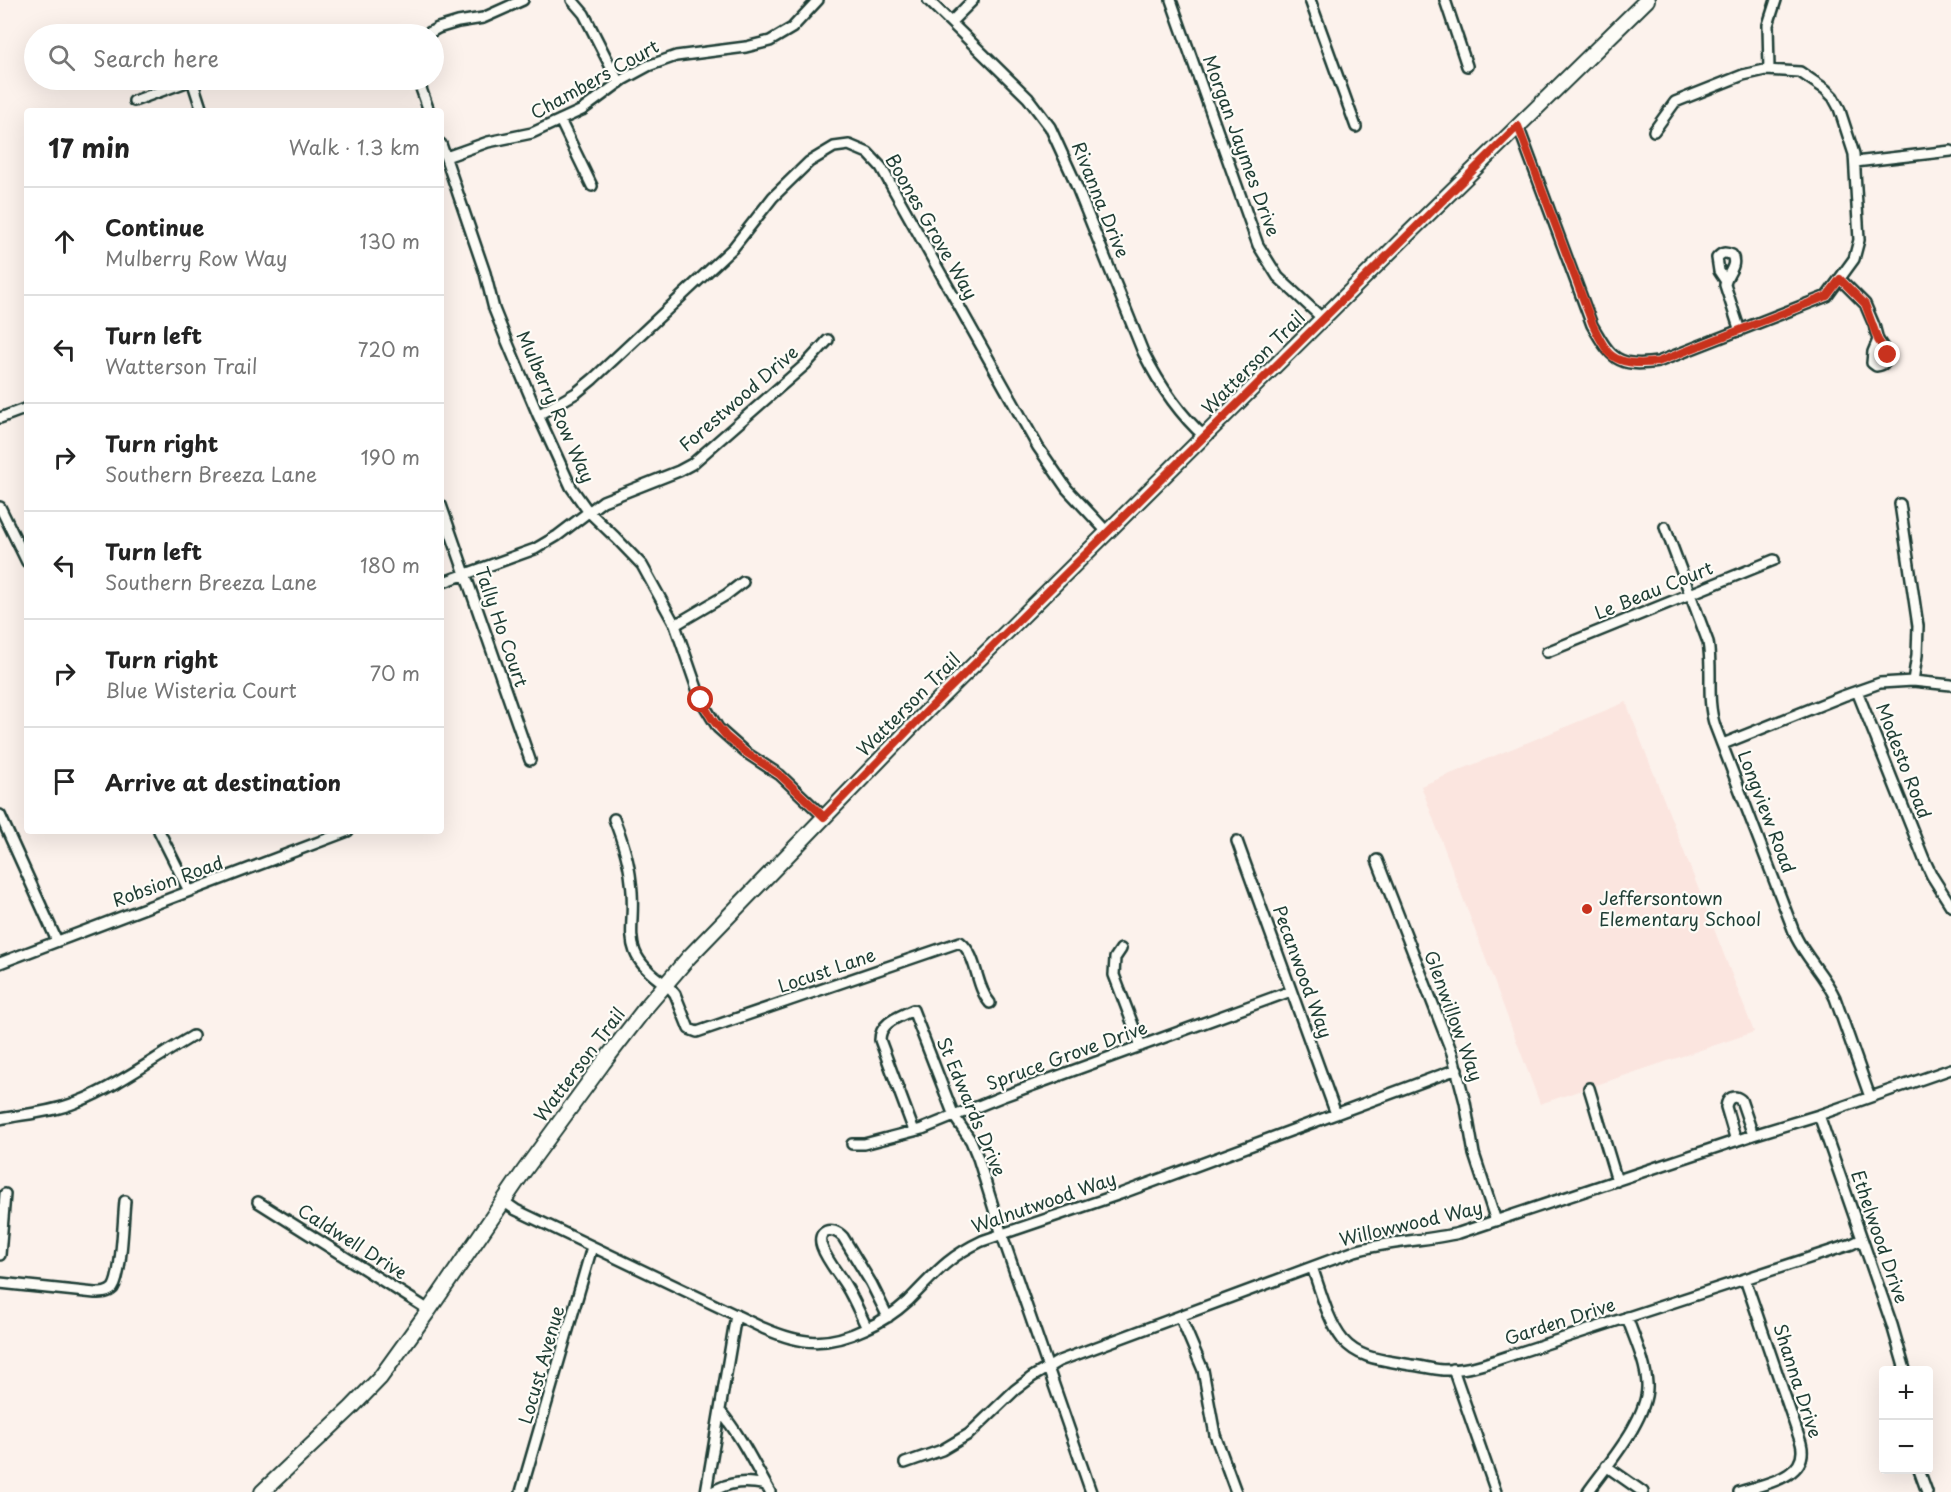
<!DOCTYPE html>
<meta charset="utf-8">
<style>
:root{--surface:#fff;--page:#f6f6f6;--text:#222;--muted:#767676;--line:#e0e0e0}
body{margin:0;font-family:"Playpen Sans",sans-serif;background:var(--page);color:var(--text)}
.controls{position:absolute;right:18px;bottom:18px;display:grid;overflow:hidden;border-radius:6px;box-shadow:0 6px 24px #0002}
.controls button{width:54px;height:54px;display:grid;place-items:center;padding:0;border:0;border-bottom:2px solid var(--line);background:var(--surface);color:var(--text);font:30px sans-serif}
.stop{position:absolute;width:18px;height:18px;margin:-14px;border:4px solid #c8321e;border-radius:50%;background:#fff}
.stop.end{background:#c8321e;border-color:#fff;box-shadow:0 2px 6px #0008}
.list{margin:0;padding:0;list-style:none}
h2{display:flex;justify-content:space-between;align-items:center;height:78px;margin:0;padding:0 24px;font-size:26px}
h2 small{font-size:20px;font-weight:400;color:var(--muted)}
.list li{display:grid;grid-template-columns:39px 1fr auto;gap:18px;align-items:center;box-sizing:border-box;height:108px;padding:0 24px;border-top:2px solid var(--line)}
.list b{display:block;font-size:22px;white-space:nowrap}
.list p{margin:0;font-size:20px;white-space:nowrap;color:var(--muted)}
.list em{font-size:20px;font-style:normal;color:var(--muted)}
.icon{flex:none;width:33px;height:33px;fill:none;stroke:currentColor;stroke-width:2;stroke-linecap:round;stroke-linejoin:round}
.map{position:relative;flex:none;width:1951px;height:1492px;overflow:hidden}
.search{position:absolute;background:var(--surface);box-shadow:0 6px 24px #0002;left:24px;top:24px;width:420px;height:66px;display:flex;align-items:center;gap:15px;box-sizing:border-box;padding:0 21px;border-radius:33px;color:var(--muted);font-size:22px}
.panel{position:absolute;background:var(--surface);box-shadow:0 6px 24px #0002;left:24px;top:108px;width:420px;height:726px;border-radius:6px}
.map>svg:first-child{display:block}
</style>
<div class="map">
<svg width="1951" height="1492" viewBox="0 0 1951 1492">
<rect width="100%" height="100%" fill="#fcf2ec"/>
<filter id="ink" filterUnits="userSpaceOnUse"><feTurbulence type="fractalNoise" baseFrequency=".0167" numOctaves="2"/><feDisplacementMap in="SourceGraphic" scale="12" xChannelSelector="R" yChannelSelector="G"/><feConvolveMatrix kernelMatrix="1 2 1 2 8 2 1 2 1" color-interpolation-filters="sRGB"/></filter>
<g filter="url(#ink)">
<path fill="#fbe5df" d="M1626,702l128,330 -214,72 -119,-318z"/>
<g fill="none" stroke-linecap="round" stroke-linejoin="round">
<g stroke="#1f3d34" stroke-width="14">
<path id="minor" d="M572,0l12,14 35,69
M928,0l100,98 22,29 22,48 71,177c16,32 35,61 62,85
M1171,0l87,245 20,32 45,42
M1310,0l46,127
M1445,0l22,66
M951,22l22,-22
M427,34l11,-6 20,-6 25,-4 40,-18
M1769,70l-1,-45 8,-25
M192,80l10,31
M418,80l11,31
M134,101l58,-21
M560,120l32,66
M1518,126l74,199c19,33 25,43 66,37l169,-66 27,-37 5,-19 -5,-86 -15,-46 -6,-11 -8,-8 -25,-17 -35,-2 -22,5 -68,27 -21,29
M441,144l44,129 9,36 12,30 32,76 33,72 17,24 28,27 26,27 33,60 26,75 17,28 27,24 35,23 44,42
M446,157l42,-15 44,-9 50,-23 42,-31 24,-13 28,-10 70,-9 24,-6 22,-13 26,-28
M1855,162l96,-11
M1840,279l25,25 9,21 4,15 10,15c-2,7 -4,10 -12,11l-4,-3 1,-11 5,-12
M1725,280l-6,-9 -2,-13c5,-6 8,-6 15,-3 6,12 -6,19 -7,30l15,46
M538,415l38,-22 17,-14 140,-131 40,-51 36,-35 25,-15 15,-2 19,8 13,14 157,280 29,42 41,44
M0,418l27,-10
M1900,504l18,122 -1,29 -4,26
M441,505l89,255
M0,507l27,55
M1665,527l43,115c5,28 -2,57 7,84l81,211c11,22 29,39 39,61l35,99
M441,583l94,-34 22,-13 46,-35 76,-30 13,-7 114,-100 22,-24
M675,625l51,-30 17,-13
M1547,652l227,-92
M1857,691l67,168 8,17 19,30
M1723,744l120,-48 37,-13 33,-2 38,4
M0,815l57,126
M614,819c8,20 15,42 17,63 7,48 -16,68 34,102
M159,831l30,60
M1237,841l99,273
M1377,860l75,193 13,49 9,52 22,67
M1121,949l-6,9 -1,17 27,71
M0,963l348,-132
M666,983l9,11 14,35 8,3 263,-90c18,14 15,44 30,61
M1589,1088l28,93
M1819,1115l73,210 13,45
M0,1119c25,-5 53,-7 77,-17 39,-15 79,-45 116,-66
M914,1131l-34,-91c0,-18 19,-23 33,-30l41,106 17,25 7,17 24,77 89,257
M1736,1141l-10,-34c1,-9 8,-13 15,-7l12,35
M852,1144h12l58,-15 79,-32 290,-106
M503,1201l13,9 247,118c39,17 64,19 102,1 16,-7 30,-16 43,-28 27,-27 38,-43 74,-60l138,-47 337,-125
M258,1202l171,108
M0,1255l5,-61
M1312,1267c8,22 16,55 31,73 17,20 43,20 68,25 10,1 21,4 32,5 14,0 28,-2 41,-6l368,-120 10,-5
M0,1283l95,10c7,0 13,0 18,-5 9,-13 10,-69 12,-87
M1180,1316l23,54 12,65 21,57
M867,1328c-7,-14 -13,-29 -21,-42 -8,-13 -19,-25 -24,-39 -6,-17 10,-22 21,-10l28,46 17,34
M1453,1369l43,123
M720,1411c21,25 34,53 50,81
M905,1463l37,-13 27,-16 46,-44 17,-13 27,-16 296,-110c34,-10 70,-10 104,-18l294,-98 66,-20 132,-46
M1606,1466l37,26
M1919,1470l8,22
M521,1492l71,-245
M706,1492l30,-177
M712,1492c18,-11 34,-11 54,-7
M1588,1492c19,-27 61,-74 59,-108 -1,-22 -13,-46 -20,-67
M1739,1492c24,-8 71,-14 62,-49l-56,-164"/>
</g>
<g stroke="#1f3d34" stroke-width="18">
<path id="secondary" d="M262,1492l89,-84 29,-30 49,-68 95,-139 79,-108 44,-57 42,-49 238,-246 483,-479 237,-232"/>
</g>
<use href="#minor" stroke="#fdfcf7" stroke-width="9"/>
<use href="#secondary" stroke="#fdfcf7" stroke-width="14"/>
</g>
</g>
<g fill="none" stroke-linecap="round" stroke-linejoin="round" filter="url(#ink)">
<path stroke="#c8321e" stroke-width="8" d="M701,700l11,19 14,17 19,16 35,23 44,42 103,-106 591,-585 75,199c4,9 9,18 14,26 11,14 35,13 51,11l169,-66 13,-17 25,25 13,36 10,15"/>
</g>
<circle fill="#c8321e" stroke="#fdfcf7" stroke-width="2" cx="1587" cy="909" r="6"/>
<g text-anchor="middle" stroke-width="4.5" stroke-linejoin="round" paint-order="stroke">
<g font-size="18" fill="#1f3d34" stroke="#fdfcf7">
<text transform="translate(595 80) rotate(-29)" y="6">Chambers Court</text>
<text transform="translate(1241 146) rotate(70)" y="6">Morgan Jaymes Drive</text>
<text transform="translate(1100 200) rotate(68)" y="6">Rivanna Drive</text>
<text transform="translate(931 227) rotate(60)" y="6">Boones Grove Way</text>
<text transform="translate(1254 363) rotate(-45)" y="6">Watterson Trail</text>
<text transform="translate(739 399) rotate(-41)" y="6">Forestwood Drive</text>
<text transform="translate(555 407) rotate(66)" y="6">Mulberry Row Way</text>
<text transform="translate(1654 591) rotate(-22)" y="6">Le Beau Court</text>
<text transform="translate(501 627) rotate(71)" y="6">Tally Ho Court</text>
<text transform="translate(909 705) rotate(-45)" y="6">Watterson Trail</text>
<text transform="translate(1903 761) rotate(69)" y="6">Modesto Road</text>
<text transform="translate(1766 812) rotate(69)" y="6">Longview Road</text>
<text transform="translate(168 882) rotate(-20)" y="6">Robsion Road</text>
<text transform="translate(827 971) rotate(-19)" y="6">Locust Lane</text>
<text transform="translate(1302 972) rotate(70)" y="6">Pecanwood Way</text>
<text transform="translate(1453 1016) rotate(70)" y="6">Glenwillow Way</text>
<text transform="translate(1067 1056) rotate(-20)" y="6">Spruce Grove Drive</text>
<text transform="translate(580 1065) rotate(-53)" y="6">Watterson Trail</text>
<text transform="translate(971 1107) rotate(67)" y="6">St Edwards Drive</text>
<text transform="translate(1044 1203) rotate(-19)" y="6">Walnutwood Way</text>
<text transform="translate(1411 1224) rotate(-13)" y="6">Willowwood Way</text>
<text transform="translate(1879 1237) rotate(71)" y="6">Ethelwood Drive</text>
<text transform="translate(352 1242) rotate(32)" y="6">Caldwell Drive</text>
<text transform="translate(1560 1322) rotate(-18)" y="6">Garden Drive</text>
<text transform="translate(542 1365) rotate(-74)" y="6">Locust Avenue</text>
<text transform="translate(1797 1381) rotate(72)" y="6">Shanna Drive</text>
</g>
<g font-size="18" fill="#1f3d34" stroke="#fdfcf7" text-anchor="start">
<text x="1599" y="905">Jeffersontown<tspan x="1599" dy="21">Elementary School</tspan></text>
</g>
</g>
</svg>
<div class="controls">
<button>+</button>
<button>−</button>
</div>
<div class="stop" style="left:701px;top:700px"></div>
<div class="stop end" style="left:1888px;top:355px"></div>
<div class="search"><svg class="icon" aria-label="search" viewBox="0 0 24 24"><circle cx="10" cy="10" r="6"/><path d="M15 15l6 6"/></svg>Search here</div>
<section class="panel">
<h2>17 min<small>Walk · 1.3 km</small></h2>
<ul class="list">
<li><svg class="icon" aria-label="ahead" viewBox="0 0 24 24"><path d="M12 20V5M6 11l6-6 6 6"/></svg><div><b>Continue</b><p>Mulberry Row Way</p></div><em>130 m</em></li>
<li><svg class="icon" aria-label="left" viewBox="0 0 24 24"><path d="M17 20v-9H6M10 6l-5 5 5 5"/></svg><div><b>Turn left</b><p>Watterson Trail</p></div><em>720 m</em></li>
<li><svg class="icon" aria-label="right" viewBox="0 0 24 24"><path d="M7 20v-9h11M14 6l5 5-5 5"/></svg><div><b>Turn right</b><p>Southern Breeza Lane</p></div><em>190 m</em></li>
<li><svg class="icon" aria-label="left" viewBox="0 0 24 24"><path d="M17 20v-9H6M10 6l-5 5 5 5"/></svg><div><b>Turn left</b><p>Southern Breeza Lane</p></div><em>180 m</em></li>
<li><svg class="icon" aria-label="right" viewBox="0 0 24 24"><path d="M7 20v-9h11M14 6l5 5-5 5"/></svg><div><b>Turn right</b><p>Blue Wisteria Court</p></div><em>70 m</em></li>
<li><svg class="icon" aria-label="arrive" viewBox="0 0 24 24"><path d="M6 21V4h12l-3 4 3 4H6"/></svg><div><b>Arrive at destination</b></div></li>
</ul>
</section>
</div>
